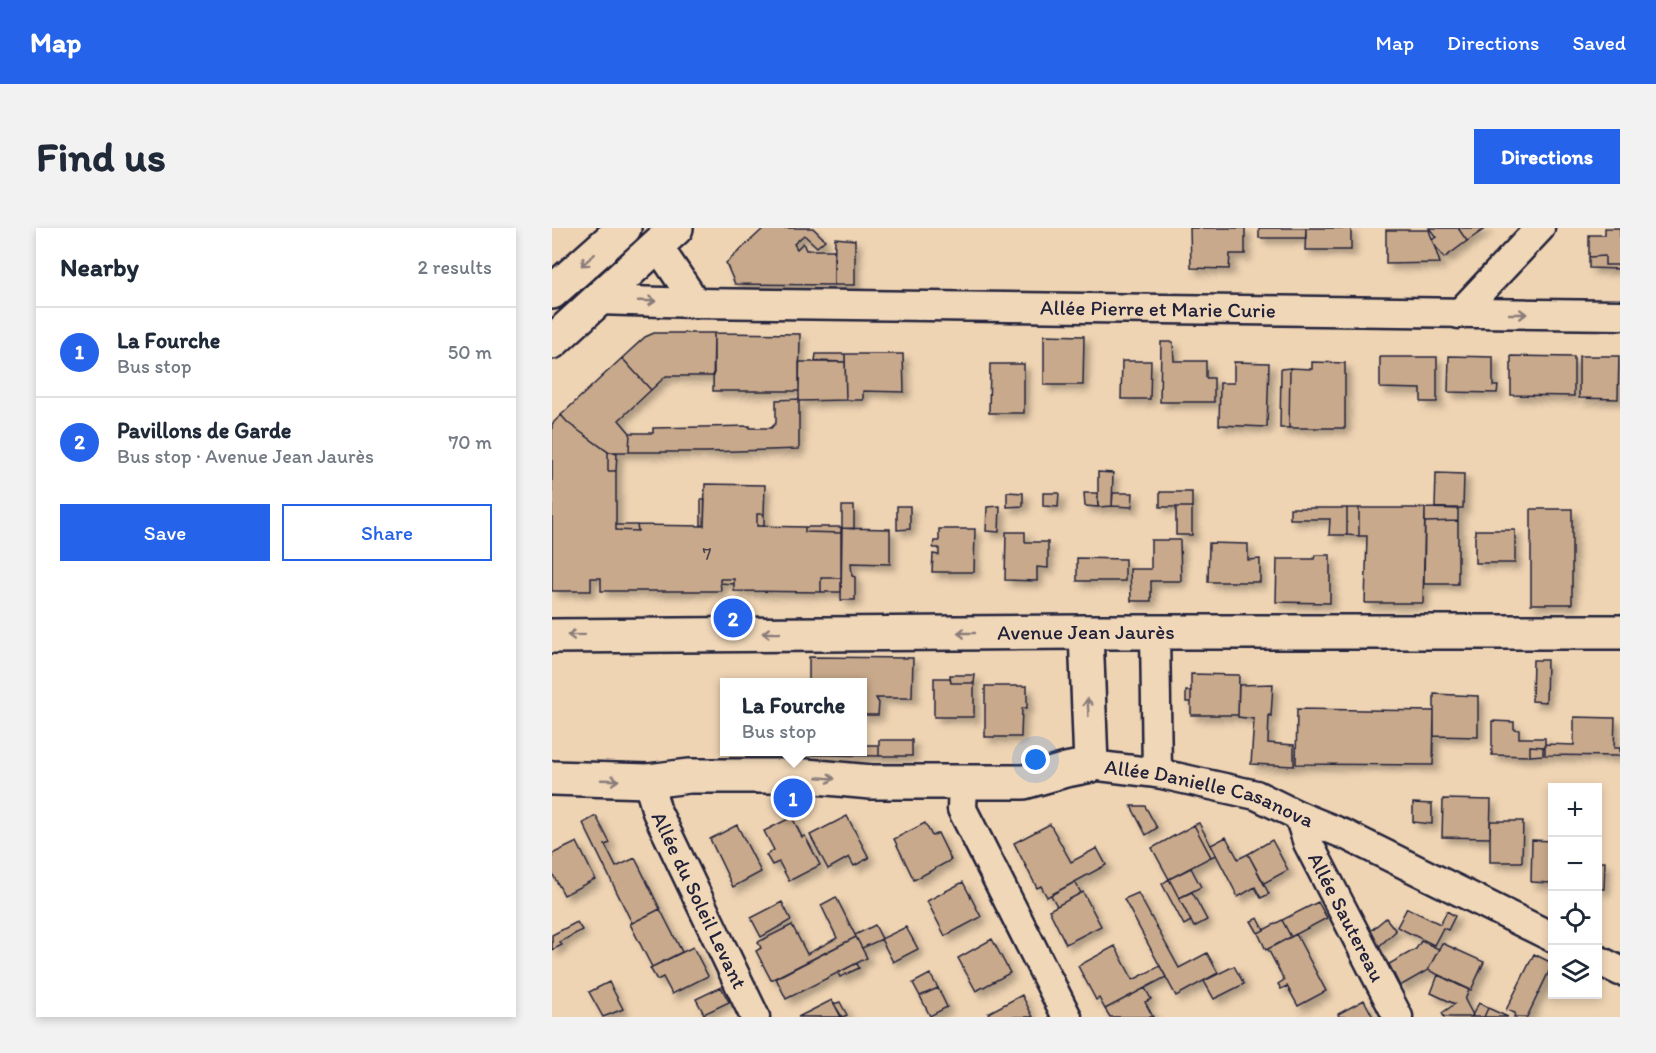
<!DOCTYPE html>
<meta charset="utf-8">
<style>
:root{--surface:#fff;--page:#f2f2f3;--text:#1f2937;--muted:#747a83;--line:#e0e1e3;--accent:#2563eb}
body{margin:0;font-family:Itim,sans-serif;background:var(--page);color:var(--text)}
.controls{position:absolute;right:18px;bottom:18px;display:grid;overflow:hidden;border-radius:0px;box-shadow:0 3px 9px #0003}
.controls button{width:54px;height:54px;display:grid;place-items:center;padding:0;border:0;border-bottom:2px solid var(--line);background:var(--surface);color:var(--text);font:30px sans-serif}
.you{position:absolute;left:484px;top:532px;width:21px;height:21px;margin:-15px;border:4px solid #fff;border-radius:50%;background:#1a73e8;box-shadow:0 0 0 9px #1a73e833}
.badge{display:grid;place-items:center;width:39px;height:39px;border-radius:50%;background:var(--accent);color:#fff;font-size:20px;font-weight:700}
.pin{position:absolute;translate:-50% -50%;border:3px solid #fff;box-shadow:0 2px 6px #0006}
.popup{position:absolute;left:168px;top:450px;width:147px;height:78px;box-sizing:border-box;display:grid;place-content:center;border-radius:0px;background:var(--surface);filter:drop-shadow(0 2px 4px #0005);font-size:20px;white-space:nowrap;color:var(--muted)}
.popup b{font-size:22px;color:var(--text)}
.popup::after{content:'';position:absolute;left:50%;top:100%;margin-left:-12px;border:12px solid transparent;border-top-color:var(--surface)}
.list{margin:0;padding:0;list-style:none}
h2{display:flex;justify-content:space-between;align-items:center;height:78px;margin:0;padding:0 24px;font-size:26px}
h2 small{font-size:20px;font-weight:400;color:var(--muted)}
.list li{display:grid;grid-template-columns:39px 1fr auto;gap:18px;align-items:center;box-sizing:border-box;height:90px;padding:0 24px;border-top:2px solid var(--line)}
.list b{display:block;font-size:22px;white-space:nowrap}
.list p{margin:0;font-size:20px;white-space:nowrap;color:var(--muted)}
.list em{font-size:20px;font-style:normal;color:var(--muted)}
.actions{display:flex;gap:12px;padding:18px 24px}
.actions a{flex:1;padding:14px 0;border:2px solid var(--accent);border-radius:0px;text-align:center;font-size:21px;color:var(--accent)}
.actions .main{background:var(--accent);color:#fff}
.icon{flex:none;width:33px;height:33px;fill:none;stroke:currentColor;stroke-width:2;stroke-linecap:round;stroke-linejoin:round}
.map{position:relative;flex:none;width:1068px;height:789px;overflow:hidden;border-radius:0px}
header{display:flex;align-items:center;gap:36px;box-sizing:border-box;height:84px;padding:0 30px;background:var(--accent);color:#fff}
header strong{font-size:28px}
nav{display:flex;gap:33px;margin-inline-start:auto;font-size:21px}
.intro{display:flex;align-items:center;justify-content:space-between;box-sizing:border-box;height:144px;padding:0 36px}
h1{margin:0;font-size:42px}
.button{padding:15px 27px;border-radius:0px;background:var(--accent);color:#fff;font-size:21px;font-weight:700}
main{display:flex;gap:36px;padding:0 36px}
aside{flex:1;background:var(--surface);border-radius:0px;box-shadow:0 3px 9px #0003}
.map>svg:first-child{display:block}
</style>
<header>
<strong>Map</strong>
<nav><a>Map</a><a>Directions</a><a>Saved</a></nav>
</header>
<div class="intro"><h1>Find us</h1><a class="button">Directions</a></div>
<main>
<aside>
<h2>Nearby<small>2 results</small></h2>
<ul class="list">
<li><span class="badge">1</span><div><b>La Fourche</b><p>Bus stop</p></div><em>50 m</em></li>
<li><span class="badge">2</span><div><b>Pavillons de Garde</b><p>Bus stop · Avenue Jean Jaurès</p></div><em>70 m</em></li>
</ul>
<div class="actions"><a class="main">Save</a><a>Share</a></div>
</aside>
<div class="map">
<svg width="1068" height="789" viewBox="0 0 1068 789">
<defs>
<filter id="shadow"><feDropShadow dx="5.5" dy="5.5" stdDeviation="3" flood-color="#0004"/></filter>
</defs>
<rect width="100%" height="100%" fill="#efd4b3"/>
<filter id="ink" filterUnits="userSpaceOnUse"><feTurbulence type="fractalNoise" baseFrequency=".0167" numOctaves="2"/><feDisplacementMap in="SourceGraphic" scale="12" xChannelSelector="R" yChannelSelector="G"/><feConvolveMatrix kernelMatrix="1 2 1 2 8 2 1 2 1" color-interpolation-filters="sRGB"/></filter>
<g filter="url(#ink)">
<path fill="#c8a98b" stroke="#22223b" stroke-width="1.5" filter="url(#shadow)" d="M212,0h49l12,12 -8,7 -13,-12 -10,9 3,5 6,-6 3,7h28v35l-99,-1 -9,-21z
M638,0h55v26h-15l-1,15 -38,-1z
M707,0h47v10h-47z
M754,0h45v22h-46z
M877,0h29l9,13 -23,17 -11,-15 -1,-3 4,-3z
M906,0h28l-19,13z
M1053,0h15v37h-15v-9l-16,1v-22h16z
M834,2h43l11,33 -54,1z
M283,10l20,2v45h-21z
M1053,28v9h15v4l-31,-1v-11z
M102,105h60v43h-48l-15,14 -29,-32 23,-21z
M162,105l86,1 -1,57h-86z
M492,107l40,1 -1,49h-39z
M609,114h12l1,19h32v17h8v24h-54z
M264,126h29v8l-30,-1z
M293,126h58l1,38 -41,-1v9h-17z
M897,128l44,1v29h5l-1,7 -49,-1z
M959,128l63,1v39l-63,-1z
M1027,128h40l-1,43 -39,-1z
M828,129h57v45h-16v-13l-41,-1z
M70,130l29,32 -32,30 11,13 -1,19h-21l-40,-29 -7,-8z
M570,133h29l-1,38h-29z
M247,134h46l1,38 -47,1z
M682,134l35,1 -2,64 -48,-2 1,-42h14z
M760,134l33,1v65h-56l1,-60 22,1z
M438,136h34v49h-35z
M738,140l-1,60h-9l1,-59z
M247,171v50l-92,3h-78l1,-19h23v-5l97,-2v2h21l5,-5v-23z
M9,187l7,8 40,29v19h8v59l22,1 -1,-6 67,1 1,-42 60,1 -1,29h-7v12l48,1v5l36,1v45h-20v14l-87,-1v-12h-14l1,12h-120v-13h-10v13h-39v-167z
M56,224l9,1 -1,18h-8z
M546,244l15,1 -1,33 -14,1z
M884,245l28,1 -1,34h-28z
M455,264l16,1v13l-16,1z
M608,264h32v15h-32z
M491,265h16l-1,14 -15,-1z
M532,265h13l1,14 -13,-1z
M561,265h20l-1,14 -20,-1z
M149,272h4l-1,26 -3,-1z
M290,278h12v23l-12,-1z
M345,278h13v23l-13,1z
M448,278l-1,26 -13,-1 1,-24z
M624,279h16v28h-16z
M738,280h57v27h-18l1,-16h-40z
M795,280h12v28l-12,-1z
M807,280h66l-2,95h-58l2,-67h-8z
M873,280l33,1v12l-33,1z
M979,281h41v95h-41z
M205,286h7v12h-7z
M906,293v63h-34l1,-62z
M64,297h21l1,6 -22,-1z
M253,299h36v6l-36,-1z
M290,300l48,1v35l-39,-1 1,13 3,1v23h-14z
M387,301h36l-1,43h-42l1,-18 6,1v-7h-6l1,-7h5z
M923,302h40v33h-40z
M454,304h19v10h23v26l-11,-1v14l-32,-1z
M599,312h29l1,41h-30v20h-20l-1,-32h21z
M657,315l39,1v16l12,-1v23h-52z
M763,327h15v48l-54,-1 1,-43h37z
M525,330l48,1v22h-48z
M269,350h20v14h-20z
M168,351h14v5l-14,-1z
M257,429l104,1 -1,40h-36l3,5 -1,12h-16v-33h-53z
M981,432h14l-1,42 -14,-1z
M639,446l48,1 -1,40h-47z
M398,447h25l-1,8h-23z
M382,450h16l1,5h23v34h-40z
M721,456l-2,32 -2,-1 -1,28 26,2v21l-43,-2 3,-45 -16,-2 1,-32z
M433,458h42v22h-5l-1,29h-36z
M634,463h5v11h-5z
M882,466l44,2v41l-44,-1z
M745,481l137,2 -1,54 -137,-1z
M1022,489l41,1 -1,30h6v8l-75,-1v-11l29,1z
M940,493l22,1v7l5,1v8h26v9l-15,-1v10l-38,-1z
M327,512h33v16h-33z
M310,517h17v11l-51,-1v-3h34z
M978,518l13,1v8l-13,1z
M257,524h19v3h-19z
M891,571l48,1 -1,38 -48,-1z
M861,575l19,1v20l-19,-2z
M579,578h14l12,22 -11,7z
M44,588l14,27 -5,2 11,22 19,-9 25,51 -28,14 -49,-100z
M295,588l22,42 -15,8 -5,-9 -21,12 -18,-34z
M240,589l10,20 3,-1 15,29 -31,16 -10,-19 -7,3 -6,-10 8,-5 -10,-19z
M938,593h33l-1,41h-32z
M373,595l7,13 6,-3 13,27 -37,20 -20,-41z
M647,595l17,32 -5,2 -17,-32z
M498,596l21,38 26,-14 9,17 -59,32 -6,-11 -4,2 -23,-45z
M185,597l24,47 -28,15 -23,-48z
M642,597l17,32 -42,22 -17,-31z
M674,609l12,22 10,-5 21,40 -8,4 -6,-11 -17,10 -27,-52z
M720,612l16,30 -24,13 -16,-29z
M980,612l20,1v42l-21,-1z
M25,614l18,37 -31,16 -12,-22v-19z
M1046,634h7l-1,27h-6z
M639,640l10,19 -22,11 -10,-19z
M617,651l22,42 -7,4 -22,-41z
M411,654l18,35 -36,19 -18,-35z
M523,654l6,11 -24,13 -6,-11z
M531,664l18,34 -35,18 -17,-34z
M640,664l15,28 -13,7 -15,-29z
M586,665l41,75 28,-15 11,20 -42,23 -52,-97z
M284,669l20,40 -85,43 -15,-29 5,-3 -3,-6 34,-17 15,29 30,-16 -16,-33z
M230,674l9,18 -30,17 -10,-19z
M766,674l9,16 -36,19 -9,-17z
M855,680l33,16 7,-13 8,5 -7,14 -5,-2 -9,17 -37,-18z
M108,681l22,43 -30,15 -22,-43z
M706,690l6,12 -6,3 -7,-12z
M834,690l10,13 -20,18 -8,-16z
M730,692l9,17 -25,13 -8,-17z
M25,694l5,8 -22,12 2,3 -10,5v-15z
M323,697l7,14 -20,9 -7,-13z
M354,699l12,22 -25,13 -12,-23z
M744,706l30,57 -28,15 -11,-20 -6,3 -3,-5 6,-4 -16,-31z
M304,709l11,21 -81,41 -10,-21z
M440,711l18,34 -34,18 -18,-33z
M869,713l18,8 -11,21 -28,16 -11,-22 27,-15z
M890,715l42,19 -13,28 -43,-20z
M563,718l18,34 27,-14 6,11 -61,32 -6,-11 -3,2 -18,-34z
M141,719l15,29 -36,18 -9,-17 -6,3 -7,-12z
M982,726l18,9v2l-25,52h-13l1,-4 -9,-3z
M305,735l2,5 -19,9 -2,-4z
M682,738l10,18 -30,15 -10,-18z
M378,746l8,14 -18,8 -7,-13z
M886,747l31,15 -4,10 8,15 -2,2h-27l-2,-4 13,-9 -24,-11z
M57,754l14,27 -20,8 -14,-25z
M169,759l8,15 -25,12 -8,-15z
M386,760l9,19 -17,9 -10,-20z
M593,760l6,11 -6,3 8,15h-43l-5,-8z
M470,767l11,22h-42l-3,-4z
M280,772l9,17h-43z
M812,772l9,17h-34l-1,-3z
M288,774l7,13 -5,2 -8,-13z
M927,775l9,5 -4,9h-13z
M936,780l20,9h-24z"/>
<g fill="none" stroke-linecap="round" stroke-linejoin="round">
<g stroke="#22223b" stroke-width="33">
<g id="street">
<path d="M105,17l39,58"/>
<path id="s1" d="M45,72l99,3 924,12"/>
<path d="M907,86l81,-86"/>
<path d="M603,404l2,141"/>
<path id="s2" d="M539,537l66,8 99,22 43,21 47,19 206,102"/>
<path id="s3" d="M96,553l9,31 98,205"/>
<path d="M411,554l-1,27 105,208"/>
<path id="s4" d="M747,588l9,27 90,174"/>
<path d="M1046,732l22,11"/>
</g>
</g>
<g stroke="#22223b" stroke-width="38">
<g id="secondary">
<path id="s5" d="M0,408l534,-4h534"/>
<path d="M0,550l96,3 41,-5h117l65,6h153l42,-12 25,-5 -5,-133"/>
</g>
</g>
<g stroke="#22223b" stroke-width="38">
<path id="primary" d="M0,64l72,-64
M0,114l124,-114"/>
</g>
<use href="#street" stroke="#f0d7b8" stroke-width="28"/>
<use href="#secondary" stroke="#f0d7b8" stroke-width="33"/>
<use href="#primary" stroke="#f0d7b8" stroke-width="33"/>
</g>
<defs><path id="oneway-shaft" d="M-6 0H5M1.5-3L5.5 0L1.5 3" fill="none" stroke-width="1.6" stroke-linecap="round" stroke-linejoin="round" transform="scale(1.5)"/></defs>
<g stroke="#897c7a">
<use href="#oneway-shaft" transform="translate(36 32) rotate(139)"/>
<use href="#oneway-shaft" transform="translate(95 73) rotate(2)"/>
<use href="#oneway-shaft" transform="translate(966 86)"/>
<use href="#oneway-shaft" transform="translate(219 405) rotate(180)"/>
<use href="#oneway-shaft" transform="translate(414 405) rotate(180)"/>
<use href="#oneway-shaft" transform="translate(24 407) rotate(179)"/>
<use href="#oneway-shaft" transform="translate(536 479) rotate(-93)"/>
<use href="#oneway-shaft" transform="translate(274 550) rotate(5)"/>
<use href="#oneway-shaft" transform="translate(58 552) rotate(2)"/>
</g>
</g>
<g text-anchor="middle" stroke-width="6" stroke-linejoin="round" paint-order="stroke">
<g font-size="18" fill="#4c444f">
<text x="155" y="332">7</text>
</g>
<g font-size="21" fill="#22223b" stroke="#f0d7b8">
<text dy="7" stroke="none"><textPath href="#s1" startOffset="561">Allée Pierre et Marie Curie</textPath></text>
<text dy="7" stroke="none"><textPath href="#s5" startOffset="534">Avenue Jean Jaurès</textPath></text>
<text dy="7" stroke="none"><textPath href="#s2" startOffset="122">Allée Danielle Casanova</textPath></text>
<text dy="7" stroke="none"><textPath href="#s3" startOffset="130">Allée du Soleil Levant</textPath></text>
<text dy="7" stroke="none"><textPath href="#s4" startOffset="112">Allée Sautereau</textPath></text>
</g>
</g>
</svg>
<div class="controls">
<button>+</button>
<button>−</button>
<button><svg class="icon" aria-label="locate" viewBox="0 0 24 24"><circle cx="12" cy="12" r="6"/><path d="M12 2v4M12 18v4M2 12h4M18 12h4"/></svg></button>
<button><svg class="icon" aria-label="layers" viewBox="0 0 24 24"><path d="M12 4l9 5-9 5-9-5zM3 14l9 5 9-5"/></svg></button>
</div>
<div class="you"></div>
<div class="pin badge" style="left:241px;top:570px">1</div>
<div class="popup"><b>La Fourche</b>Bus stop</div>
<div class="pin badge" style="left:181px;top:390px">2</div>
</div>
</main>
